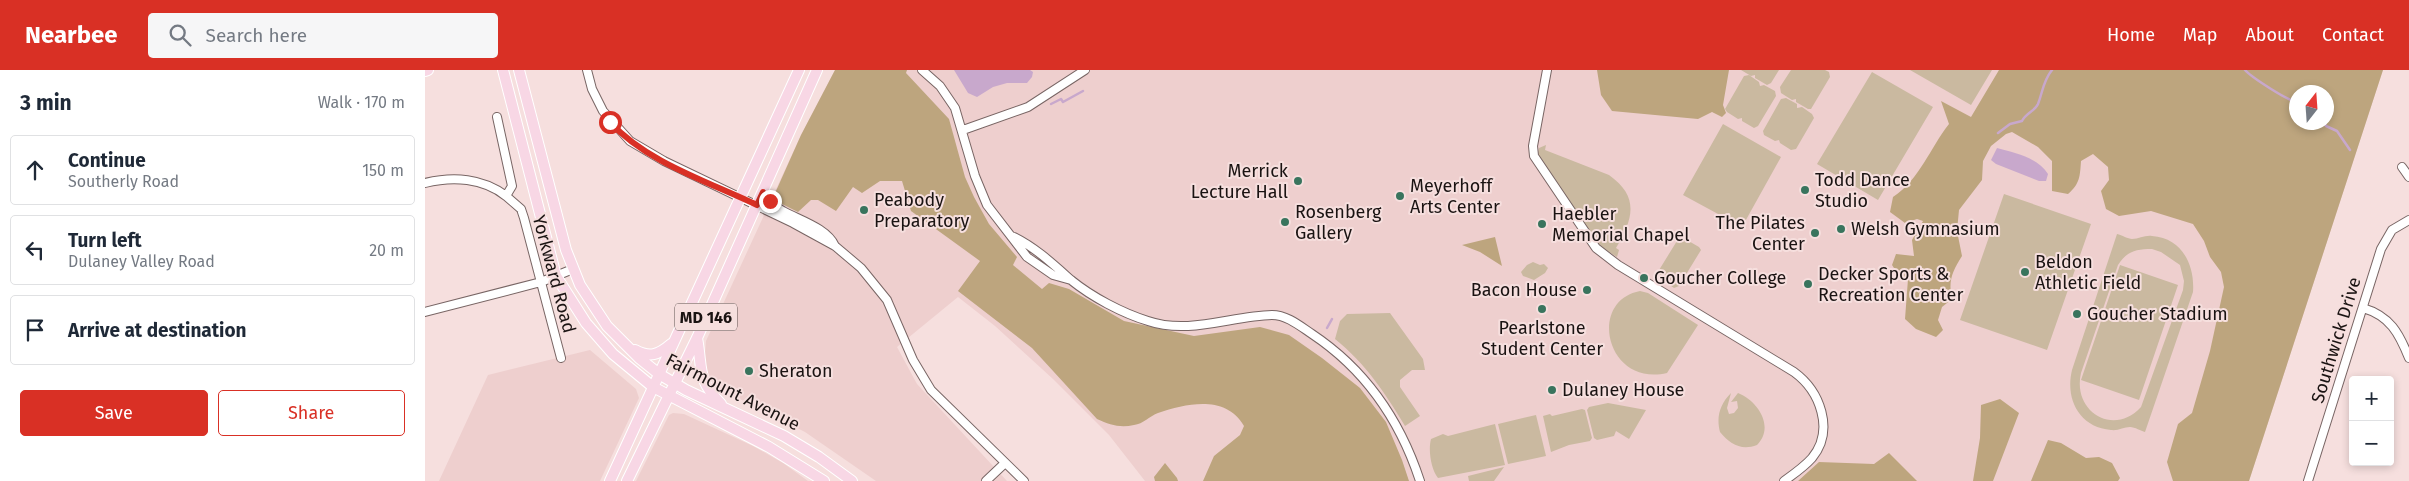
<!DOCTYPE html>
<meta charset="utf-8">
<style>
:root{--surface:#fff;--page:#f6f6f7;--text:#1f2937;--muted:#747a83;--line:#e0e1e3;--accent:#d93025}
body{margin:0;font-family:"Fira Sans",sans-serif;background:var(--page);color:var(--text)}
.controls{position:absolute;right:15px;bottom:15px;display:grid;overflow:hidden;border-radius:5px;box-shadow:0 2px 8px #0003}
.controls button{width:45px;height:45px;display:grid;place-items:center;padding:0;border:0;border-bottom:1px solid var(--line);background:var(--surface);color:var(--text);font:25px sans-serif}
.compass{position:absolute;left:1864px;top:15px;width:45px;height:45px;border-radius:50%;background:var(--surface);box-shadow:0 2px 8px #0003;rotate:17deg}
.stop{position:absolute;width:15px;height:15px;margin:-11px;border:4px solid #d93025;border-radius:50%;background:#fff}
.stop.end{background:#d93025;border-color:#fff;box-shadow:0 1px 5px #0008}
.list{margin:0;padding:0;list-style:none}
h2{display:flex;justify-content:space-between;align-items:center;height:65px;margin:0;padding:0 20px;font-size:21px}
h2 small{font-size:16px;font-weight:400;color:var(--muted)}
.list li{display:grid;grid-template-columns:32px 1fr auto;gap:15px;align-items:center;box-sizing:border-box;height:70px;margin:0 10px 10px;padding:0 10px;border:1px solid var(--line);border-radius:5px}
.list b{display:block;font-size:19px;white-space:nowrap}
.list p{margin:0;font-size:16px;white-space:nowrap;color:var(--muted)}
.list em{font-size:16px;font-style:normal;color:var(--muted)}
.actions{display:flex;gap:10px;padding:15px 20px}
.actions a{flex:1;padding:11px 0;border:1px solid var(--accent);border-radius:5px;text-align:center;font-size:18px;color:var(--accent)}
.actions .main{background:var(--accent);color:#fff}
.icon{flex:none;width:28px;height:28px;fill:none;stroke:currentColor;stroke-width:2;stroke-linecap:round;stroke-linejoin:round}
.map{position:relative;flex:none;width:1984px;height:411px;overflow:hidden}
header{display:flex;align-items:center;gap:30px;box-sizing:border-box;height:70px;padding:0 25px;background:var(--accent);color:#fff}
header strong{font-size:24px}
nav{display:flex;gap:28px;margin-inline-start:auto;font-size:18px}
.search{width:350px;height:45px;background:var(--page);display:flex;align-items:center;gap:12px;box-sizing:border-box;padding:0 18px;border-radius:5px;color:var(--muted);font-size:19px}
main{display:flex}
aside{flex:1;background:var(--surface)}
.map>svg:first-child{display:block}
</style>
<header>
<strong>Nearbee</strong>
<div class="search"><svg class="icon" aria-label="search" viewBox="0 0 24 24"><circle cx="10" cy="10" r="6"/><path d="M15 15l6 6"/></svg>Search here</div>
<nav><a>Home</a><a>Map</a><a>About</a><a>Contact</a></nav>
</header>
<main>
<aside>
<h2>3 min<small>Walk · 170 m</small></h2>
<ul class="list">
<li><svg class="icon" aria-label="ahead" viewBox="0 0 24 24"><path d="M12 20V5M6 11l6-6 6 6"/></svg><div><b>Continue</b><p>Southerly Road</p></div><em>150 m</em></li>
<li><svg class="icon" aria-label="left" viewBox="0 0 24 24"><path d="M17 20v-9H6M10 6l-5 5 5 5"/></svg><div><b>Turn left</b><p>Dulaney Valley Road</p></div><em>20 m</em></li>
<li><svg class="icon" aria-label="arrive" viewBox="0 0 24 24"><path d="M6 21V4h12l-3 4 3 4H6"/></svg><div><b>Arrive at destination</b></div></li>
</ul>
<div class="actions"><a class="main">Save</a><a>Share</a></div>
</aside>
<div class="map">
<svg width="1984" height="411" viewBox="0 0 1984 411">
<rect width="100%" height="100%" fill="#f6dfde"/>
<path fill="#eecfce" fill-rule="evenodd" d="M410,0h1548l-134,411h-1104l-36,-46 -56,-56 -58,-53 -37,-29 -61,50 20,37 90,97h-131l-71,-49 -89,-45 -12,-21 2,-25 95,-206zM1872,22h30v30h-30z
M165,280l46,39 3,9 -39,83h-161l49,-106z
M248,343l11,1 69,32 30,17 25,18h-172l33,-66z"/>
<path fill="#cab9a0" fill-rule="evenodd" d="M1316,0h38l-8,13 -4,2 -12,-7v-3l-4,1z
M1366,0h34l4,2 1,5 -19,32h-3l-12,-7v-3l-4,1 -11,-7 -1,-6z
M1485,0h82l-21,35z
M1447,2l61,35 -55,93 -61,-36z
M1324,5l10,7 1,4 4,-1 11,6 1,5 -18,30 -4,2 -12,-7v-3l-4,1 -11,-7 -2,-3 19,-33z
M1361,28l11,6v4l5,-1 10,7 2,4 -18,31 -5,1 -11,-7 -1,-3 -4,1 -11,-6 -1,-4 18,-32z
M1298,54l58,33 -39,70 -59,-32z
M1121,75l-1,5 64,25c31,22 24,44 7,73l3,2 -2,7 -16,-10 -59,-85 -4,-9 1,-5z
M1579,124l87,30 -44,126 -87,-30z
M1692,164c5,1 11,5 15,5 7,0 13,-4 20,-3 30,2 43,29 41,56l-48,140c-4,-1 -10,-5 -15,-5 -6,0 -12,4 -19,3 -32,-3 -46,-31 -39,-60zM1727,179l9,3 19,13 4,16 -1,9 -42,117c-27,30 -69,5 -60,-34l37,-108c9,-14 18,-16 34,-16z
M1255,166l19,11 2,3 -22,36 -5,2 -18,-13z
M1108,192l7,3 4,-1 4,4 -3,5 -11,7 -11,-4 -2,-4 6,-7z
M1695,195l58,20 -39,115 -58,-20z
M1215,221l8,2 50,32 -31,48c-61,14 -80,-72 -27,-82z
M965,243l33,46 2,11h-13l-12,10v7l20,29 -15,10c-20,-33 -39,-62 -70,-87l5,-18 7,-7z
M1306,323l-4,15 2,6 5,-1 4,-5 -1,-7 -6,1 7,-9c20,8 37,34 19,52 -16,6 -27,-1 -37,-13 -4,-15 0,-28 11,-39z
M1183,333l38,7 -17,29 -13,-8 -2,5 -17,4 -3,-2 -7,-28 2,-3z
M1157,339l3,1 7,28 -2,3 -21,4 -18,7 -8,-36 7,-2 2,2z
M1111,345l10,41 -38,8 -10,-40z
M1070,354l10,41 -67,13c-7,-9 -10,-28 -7,-39l12,-5 5,2z
M1079,397l-10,14h-25l-1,-5z"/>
<path fill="#bda57e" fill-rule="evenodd" d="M410,0h72l-1,3 43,46 16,58 9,20 15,27 28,33 -4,8 29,24 7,-6 20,6 55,32 70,15 66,-9 29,8 33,23 38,30 26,34 16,38 7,21h-206l11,-25 26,-21 4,-9c-18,-31 -56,-23 -86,-13 -8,3 -15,11 -24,12 -14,3 -24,0 -37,-6l-65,-71 -74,-57 22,-30 -69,-50 -9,-30h-22l-18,12 -9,-6 -17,24 -18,-11h-7l-13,12 -20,-10 -2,-11 25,-56z
M1172,0h132l-6,35 3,8 -4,4 -10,-5 -14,7 -86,-8 -11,-16z
M1574,0h384l-134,411h-76l-6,-19 11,-38 14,-11 18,-62 14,-64 -3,-15 -11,-15 -6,-16 -11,-17 -42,-13 -32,5 -13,-7 -5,-18 8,-11 -1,-13 -15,-13 -12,7c-1,15 -1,23 -13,33l-16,-3v-30l-14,-14 -26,-15 -6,2 -15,12 -8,15 -1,19 -23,30 -2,21 5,25c-10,16 -14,25 -10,43l-10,8 -4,13 5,10 -7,7 -20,-8 -11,-10 3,-40 -10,-5 -6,-9 4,-11 18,2 -2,-16 11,-19 -6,-2 -12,4 -15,-11 3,-15c27,-18 37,-49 56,-73l-8,-23 30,16zM1872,22h30v30h-30z
M1070,167l7,29 -22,-14 -18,-7z
M1575,329l19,14 -26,68h-20l7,-43 1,-33z
M1623,370l13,3 25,15 13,-1 13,6 8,15 -2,3h-87z
M1464,383l28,28h-119l21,-19 55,2z
M740,393l12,15 1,3h-23l-1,-4z"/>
<path fill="#c8a8cc" d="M529,0h76l3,2 -1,5 -5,6h-20l-14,4 -16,10 -9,-4z
M1572,78c18,5 40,9 51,26l-2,7h-7l-43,-17 -5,-4z"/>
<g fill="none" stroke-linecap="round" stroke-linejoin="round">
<path stroke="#c8a8cc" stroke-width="2.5" d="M1820,0c6,7 43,31 52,32
M626,34l10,-5 2,3 20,-11
M1899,52l2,4 11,5 13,19
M1573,63l12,-9 12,-3c4,-8 13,-10 16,-17 5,-13 5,-23 14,-34
M902,258l5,-9"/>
<g stroke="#786564" stroke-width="10">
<path id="minor" d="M162,0l5,19 11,22 27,30 34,20 129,62 42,23 26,22 26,32 26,60 18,30 93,91
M497,0l18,16 15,22 20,68 12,29 40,52 26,18 18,5
M1122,0l-14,76 1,10 62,92 22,17 176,107c26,19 41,58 18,86 -8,9 -18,16 -28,23
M72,47l15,69 -6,10 15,13 3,9 37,140
M538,60l65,-23 57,-37
M1977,97l7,10
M0,113c28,-7 58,-5 81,13
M337,122c7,7 13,15 21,19 16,9 44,17 52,35
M589,167c22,11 39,27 57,43 21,17 51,33 77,41 41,14 83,-5 124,-6 15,0 28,11 40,19 54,36 88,86 108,147
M1938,238c27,8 36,25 46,50
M0,242l116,-30 32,-13
M561,411l19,-18
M1883,411l73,-232 11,-19 17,-10"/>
</g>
<g stroke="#fff" stroke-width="12">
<path id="major" d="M78,0l53,206 30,47 27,31 40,33 116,60 55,34
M94,0l47,180 14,35 27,41 32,32 20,16 27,16 98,46 35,21 33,24
M0,1l3,-1
M272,268c6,32 -1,40 24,66
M210,280c15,8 23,5 36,-6
M185,411l189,-411
M202,411l70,-143 120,-268"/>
</g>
<use href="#minor" stroke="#fff" stroke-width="8"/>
<use href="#major" stroke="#f8d7e5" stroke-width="10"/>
</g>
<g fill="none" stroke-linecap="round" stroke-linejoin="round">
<path stroke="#d93025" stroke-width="6" d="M185,52c36,40 99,60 147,83l6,-13 7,9"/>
</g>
<g fill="#39745d" stroke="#f6dfde" stroke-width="2">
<circle cx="873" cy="111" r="5"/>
<circle cx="1380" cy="120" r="5"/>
<circle cx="975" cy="126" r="5"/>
<circle cx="439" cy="140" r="5"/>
<circle cx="860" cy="152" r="5"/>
<circle cx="1117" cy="154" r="5"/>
<circle cx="1416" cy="159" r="5"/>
<circle cx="1390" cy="163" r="5"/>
<circle cx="1600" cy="202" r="5"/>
<circle cx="1219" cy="208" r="5"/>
<circle cx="1383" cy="214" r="5"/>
<circle cx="1162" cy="220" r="5"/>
<circle cx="1117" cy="239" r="5"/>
<circle cx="1652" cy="244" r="5"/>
<circle cx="324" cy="301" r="5"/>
<circle cx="1127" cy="320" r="5"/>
</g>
<g text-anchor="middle" stroke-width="4" stroke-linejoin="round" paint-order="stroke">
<rect fill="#f6dfde" stroke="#5c504f" stroke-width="1" x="250" y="233.5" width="62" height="27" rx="4"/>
<g font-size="16" font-weight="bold" fill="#1a1312">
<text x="281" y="253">MD 146</text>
</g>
<g font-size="18" fill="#1a1312" stroke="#f6dfde" text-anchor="start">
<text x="863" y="107" text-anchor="end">Merrick<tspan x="863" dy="21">Lecture Hall</tspan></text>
<text x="1390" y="116">Todd Dance<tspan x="1390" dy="21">Studio</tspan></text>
<text x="985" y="122">Meyerhoff<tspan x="985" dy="21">Arts Center</tspan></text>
<text x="449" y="136">Peabody<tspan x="449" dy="21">Preparatory</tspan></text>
<text x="870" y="148">Rosenberg<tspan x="870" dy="21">Gallery</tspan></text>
<text x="1127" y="150">Haebler<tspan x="1127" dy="21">Memorial Chapel</tspan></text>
<text x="1380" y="159" text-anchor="end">The Pilates<tspan x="1380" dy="21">Center</tspan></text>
<text x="1426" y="165">Welsh Gymnasium</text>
<text x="1610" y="198">Beldon<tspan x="1610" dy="21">Athletic Field</tspan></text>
<text x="1393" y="210">Decker Sports &amp;<tspan x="1393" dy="21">Recreation Center</tspan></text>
<text x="1229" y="214">Goucher College</text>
<text x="1152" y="226" text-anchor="end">Bacon House</text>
<text x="1662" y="250">Goucher Stadium</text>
<text x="1117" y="264" text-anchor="middle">Pearlstone<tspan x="1117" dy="21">Student Center</tspan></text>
<text x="334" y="307">Sheraton</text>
<text x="1137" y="326">Dulaney House</text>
</g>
<g font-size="18" fill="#1a1312" stroke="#f6dfde">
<text transform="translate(129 204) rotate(75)" y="6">Yorkward Road</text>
<text transform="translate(1911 270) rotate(-73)" y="6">Southwick Drive</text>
<text transform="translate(308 322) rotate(27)" y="6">Fairmount Avenue</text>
</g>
</g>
</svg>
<div class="controls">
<button>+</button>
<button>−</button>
</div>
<svg class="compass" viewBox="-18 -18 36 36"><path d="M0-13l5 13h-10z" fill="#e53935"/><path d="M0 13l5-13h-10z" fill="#747a83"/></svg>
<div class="stop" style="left:185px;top:52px"></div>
<div class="stop end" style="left:345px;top:131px"></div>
</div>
</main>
